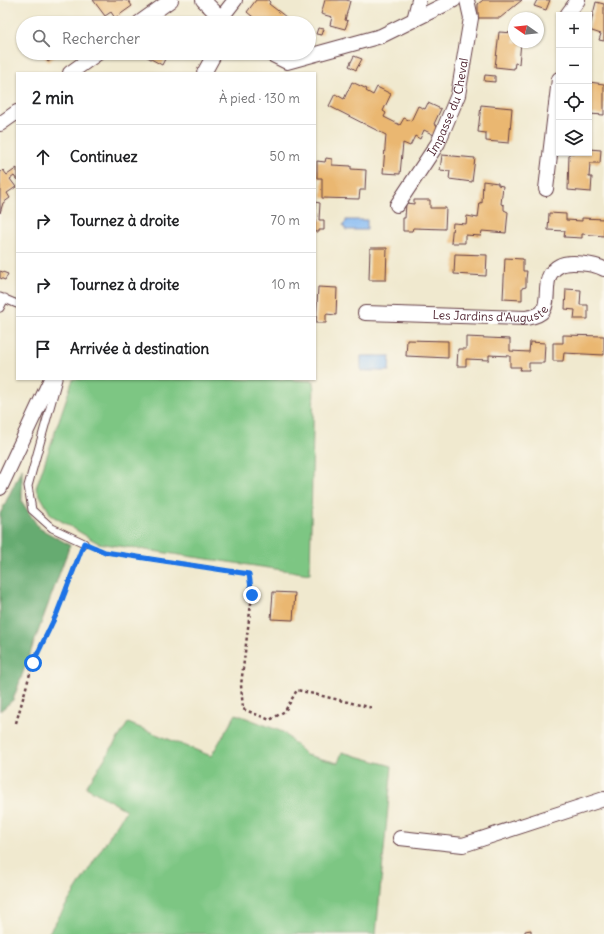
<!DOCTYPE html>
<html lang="fr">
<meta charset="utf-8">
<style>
:root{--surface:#fff;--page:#f2f2f2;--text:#202124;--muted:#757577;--line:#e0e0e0}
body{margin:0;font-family:Delius,sans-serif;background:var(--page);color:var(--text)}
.controls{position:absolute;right:12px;top:12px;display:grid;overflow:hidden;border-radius:0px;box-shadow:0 1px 3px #0004}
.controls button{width:36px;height:36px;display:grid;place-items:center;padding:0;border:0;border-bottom:1px solid var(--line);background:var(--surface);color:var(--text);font:20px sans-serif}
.compass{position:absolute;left:508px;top:12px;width:36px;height:36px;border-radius:50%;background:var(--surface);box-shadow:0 1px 3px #0004;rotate:284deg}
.stop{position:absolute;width:12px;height:12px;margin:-9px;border:3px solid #1a73e8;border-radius:50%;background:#fff}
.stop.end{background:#1a73e8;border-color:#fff;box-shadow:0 1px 4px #0008}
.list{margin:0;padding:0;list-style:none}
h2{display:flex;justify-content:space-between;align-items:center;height:52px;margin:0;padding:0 16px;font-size:17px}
h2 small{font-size:13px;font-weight:400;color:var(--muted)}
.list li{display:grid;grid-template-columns:26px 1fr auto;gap:12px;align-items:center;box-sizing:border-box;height:64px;padding:0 16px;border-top:1px solid var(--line)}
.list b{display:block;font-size:15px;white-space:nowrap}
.list em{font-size:13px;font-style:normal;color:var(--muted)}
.icon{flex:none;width:22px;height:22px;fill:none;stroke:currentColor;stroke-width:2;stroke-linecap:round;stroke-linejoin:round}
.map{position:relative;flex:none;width:604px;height:934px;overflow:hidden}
.search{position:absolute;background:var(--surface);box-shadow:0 1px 3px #0004;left:16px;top:16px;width:300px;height:44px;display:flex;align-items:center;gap:10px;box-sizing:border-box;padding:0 14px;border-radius:22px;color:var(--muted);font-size:15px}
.panel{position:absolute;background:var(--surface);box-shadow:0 1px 3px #0004;left:16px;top:72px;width:300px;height:308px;border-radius:0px}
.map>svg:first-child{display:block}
</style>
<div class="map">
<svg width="604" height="934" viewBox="0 0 604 934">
<rect width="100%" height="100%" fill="#fbf7ec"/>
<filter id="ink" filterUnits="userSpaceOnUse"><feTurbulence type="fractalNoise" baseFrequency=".025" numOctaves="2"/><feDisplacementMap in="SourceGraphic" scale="8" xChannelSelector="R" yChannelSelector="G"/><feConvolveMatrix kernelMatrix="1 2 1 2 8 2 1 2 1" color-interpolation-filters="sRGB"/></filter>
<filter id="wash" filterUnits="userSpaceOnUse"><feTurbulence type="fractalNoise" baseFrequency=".012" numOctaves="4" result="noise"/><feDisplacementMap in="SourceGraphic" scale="16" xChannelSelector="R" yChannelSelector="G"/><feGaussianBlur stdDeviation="0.9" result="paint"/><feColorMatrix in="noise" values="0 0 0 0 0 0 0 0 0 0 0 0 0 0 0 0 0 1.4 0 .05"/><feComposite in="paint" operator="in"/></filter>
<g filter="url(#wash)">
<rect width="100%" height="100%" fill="#f0e9cf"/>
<path fill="#7dc683" stroke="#647257" d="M73,379h220l1,1 20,1 -4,193 -212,-31 -47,-28 -15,-27z
M236,714l47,18 23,23 32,8 4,-11 50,14 -16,168h-328l78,-124 -40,-23 42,-64 83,33z"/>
<path fill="#66ab71" stroke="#58654e" d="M22,468v34l17,26 31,17 -57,155 -13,11v-197z"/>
<path fill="#84b9f3" stroke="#676c8f" d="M346,220h21v10h-21l-3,-5 3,-3z
M361,356h29l-1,15h-28z"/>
<g id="blocks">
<path fill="#eab771" d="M93,0h32l1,1 2,-1 4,6 -17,12 -4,-6 -6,4z
M256,0h12l2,2 -1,2 17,13 -4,6h-28l-4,-3 3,-3 -6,-5z
M325,0h21l4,1 -5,19 3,1 -3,8 -15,-4 2,-8 -11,-3z
M483,0h39l-22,18h-22v-14z
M537,0h13l-4,10 -12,-4z
M596,2l8,2v37l-5,-1 2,-6 -12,-4z
M318,28l6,1 -2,6 -6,-1z
M23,31v11l-5,-7z
M499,32l15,1v9h7l-2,22 -4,-1 -1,6 -19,-2z
M41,53h19l-12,9z
M140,53h28l-6,12z
M354,56l8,3 -6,11 -7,-4z
M485,75l10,1v6l-11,-1z
M352,82l15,7 -1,2 7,4 4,-8 14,7 -8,17 3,2 -2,4 16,8 4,-7 7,3 7,-15 7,3 3,-6 13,6 -7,15 4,3 -4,8 -10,-5 -4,9 -5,-3 -5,10 -7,-3 -3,31 -17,-1 3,-38 -57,-29 6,-12 9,5z
M589,82l15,2v31l-15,-1z
M481,105l31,3 -3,35 -23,-2v-8l-8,-1z
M589,149l12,1 -1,13h-10l-1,14h3l-1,15 -23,-2 1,-37h20z
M442,155l33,3 -3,24 -23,-3 1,-8 -10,-1z
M326,158l6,1v6l19,1v3l15,1 -1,20h-5l-1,9 -37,-1v-20h-5v-17l8,1z
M17,168v12l-3,-4 -4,3 6,8 -9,6 3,5 -7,5 -3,10v-40l3,-3 4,5z
M483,181l15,2v2l5,1 -2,18 3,1v5l4,2 -2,21 -24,-2 -1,5 -16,-1v8h-14l2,-20 13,1 1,-8 11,2 2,-16 2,1z
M414,200h16v8h16l-1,21 -32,-1 -1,3h-9v-13h2l1,-15 8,1z
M315,202l5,1 -1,17h5v10h-5v2h-4z
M549,213l17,1v6l16,1v-3l22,1v17l-22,-2v4l-18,-1 1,-6 -17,-1z
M370,248h17l-1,32h-17z
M455,254l32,1 -1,21 -32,-2z
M505,258l18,1v12h4l-1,8v8l-4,1v12l-19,-1z
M0,271l8,3 -3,6 -5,-2z
M318,287l19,1 -1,27 -10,-1v9h-10z
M566,289l15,1 -1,15h8v14h-14l1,-9 -10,-1z
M563,335l41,1v19l-40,-2 -1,8h-10v-18h10z
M466,337l44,2v12l19,1 1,-10 15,1 -1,20h-15v7h-9l1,-3h-11v-11l-21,-1v5l-23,-1v7h-9l1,-17h8z
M407,340l41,1v17l-42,-2z
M273,592l22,1 -2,27 -22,-1z
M531,930v4h-6v-3z"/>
</g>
</g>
<g filter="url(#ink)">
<use href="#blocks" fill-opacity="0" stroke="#633d44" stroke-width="1"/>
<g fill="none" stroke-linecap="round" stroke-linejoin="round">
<g stroke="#633d44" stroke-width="9">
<path id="lane" d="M0,297l17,7
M0,308l5,-10
M58,379l-30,107 4,24 20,18 32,15"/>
</g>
<g stroke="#633d44" stroke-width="16">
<g id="street">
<path d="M203,0l23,23"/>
<path d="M567,15l11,-15"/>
<path d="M221,18l14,-18"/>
<path d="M414,20l5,-20"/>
<path d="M139,23l32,-23"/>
<path d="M269,53l18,9 94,-26 73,-36"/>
<path d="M70,73l28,-20"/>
<path d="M204,73l11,-20"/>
<path d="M0,124l17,-12"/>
<path d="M546,189l13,-110"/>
<path id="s1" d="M397,205l41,-62 20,-48 13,-77 -4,-18"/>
<path id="s2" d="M365,313l161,5c5,-1 13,-2 17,-7 6,-9 2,-24 6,-34 1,-4 6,-9 10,-11 9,-6 36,-2 45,3"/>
<path d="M0,488l51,-109"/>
<path d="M400,838l63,7 141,-46"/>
</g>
</g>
<path stroke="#633d44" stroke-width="2.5" stroke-dasharray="3 3" stroke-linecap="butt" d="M94,547l11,5 144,22 3,21 -11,90 2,24 27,11 15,-9 12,-21 76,18
M16,723l17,-60 24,-50 23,-59"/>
<use href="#lane" stroke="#fff" stroke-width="7"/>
<use href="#street" stroke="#fff" stroke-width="14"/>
</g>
</g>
<g fill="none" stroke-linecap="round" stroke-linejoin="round" filter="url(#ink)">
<path stroke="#1a73e8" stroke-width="5" d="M33,663l24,-50 27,-70 21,9 144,22 3,21"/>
</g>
<g text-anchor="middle" stroke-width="3" stroke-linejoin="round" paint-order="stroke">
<g font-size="12" fill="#4a1f2b" stroke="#fbf7ec">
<text dy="4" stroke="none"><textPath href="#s1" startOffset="112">Impasse du Cheval</textPath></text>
<text dy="4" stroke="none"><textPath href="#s2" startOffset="126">Les Jardins d'Auguste</textPath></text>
</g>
</g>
</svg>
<div class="controls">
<button>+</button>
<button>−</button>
<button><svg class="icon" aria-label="locate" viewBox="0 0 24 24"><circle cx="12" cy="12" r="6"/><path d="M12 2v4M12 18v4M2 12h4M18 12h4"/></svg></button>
<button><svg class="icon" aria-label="layers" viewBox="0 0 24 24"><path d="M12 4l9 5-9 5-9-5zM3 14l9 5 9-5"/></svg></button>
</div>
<svg class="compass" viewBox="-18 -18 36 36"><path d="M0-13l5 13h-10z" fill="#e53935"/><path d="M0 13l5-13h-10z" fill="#757577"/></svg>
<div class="stop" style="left:33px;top:663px"></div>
<div class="stop end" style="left:252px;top:595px"></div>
<div class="search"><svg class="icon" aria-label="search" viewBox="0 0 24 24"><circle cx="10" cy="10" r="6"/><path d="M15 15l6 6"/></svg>Rechercher</div>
<section class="panel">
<h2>2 min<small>À pied · 130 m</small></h2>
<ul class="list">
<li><svg class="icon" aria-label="ahead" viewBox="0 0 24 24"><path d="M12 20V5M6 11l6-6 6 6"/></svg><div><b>Continuez</b></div><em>50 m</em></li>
<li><svg class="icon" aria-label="right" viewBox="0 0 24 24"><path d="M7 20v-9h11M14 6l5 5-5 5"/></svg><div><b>Tournez à droite</b></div><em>70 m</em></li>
<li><svg class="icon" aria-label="right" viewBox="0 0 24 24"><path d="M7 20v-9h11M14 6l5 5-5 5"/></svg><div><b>Tournez à droite</b></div><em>10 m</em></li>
<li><svg class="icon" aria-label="arrive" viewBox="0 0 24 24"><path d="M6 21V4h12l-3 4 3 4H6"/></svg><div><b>Arrivée à destination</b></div></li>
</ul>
</section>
</div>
